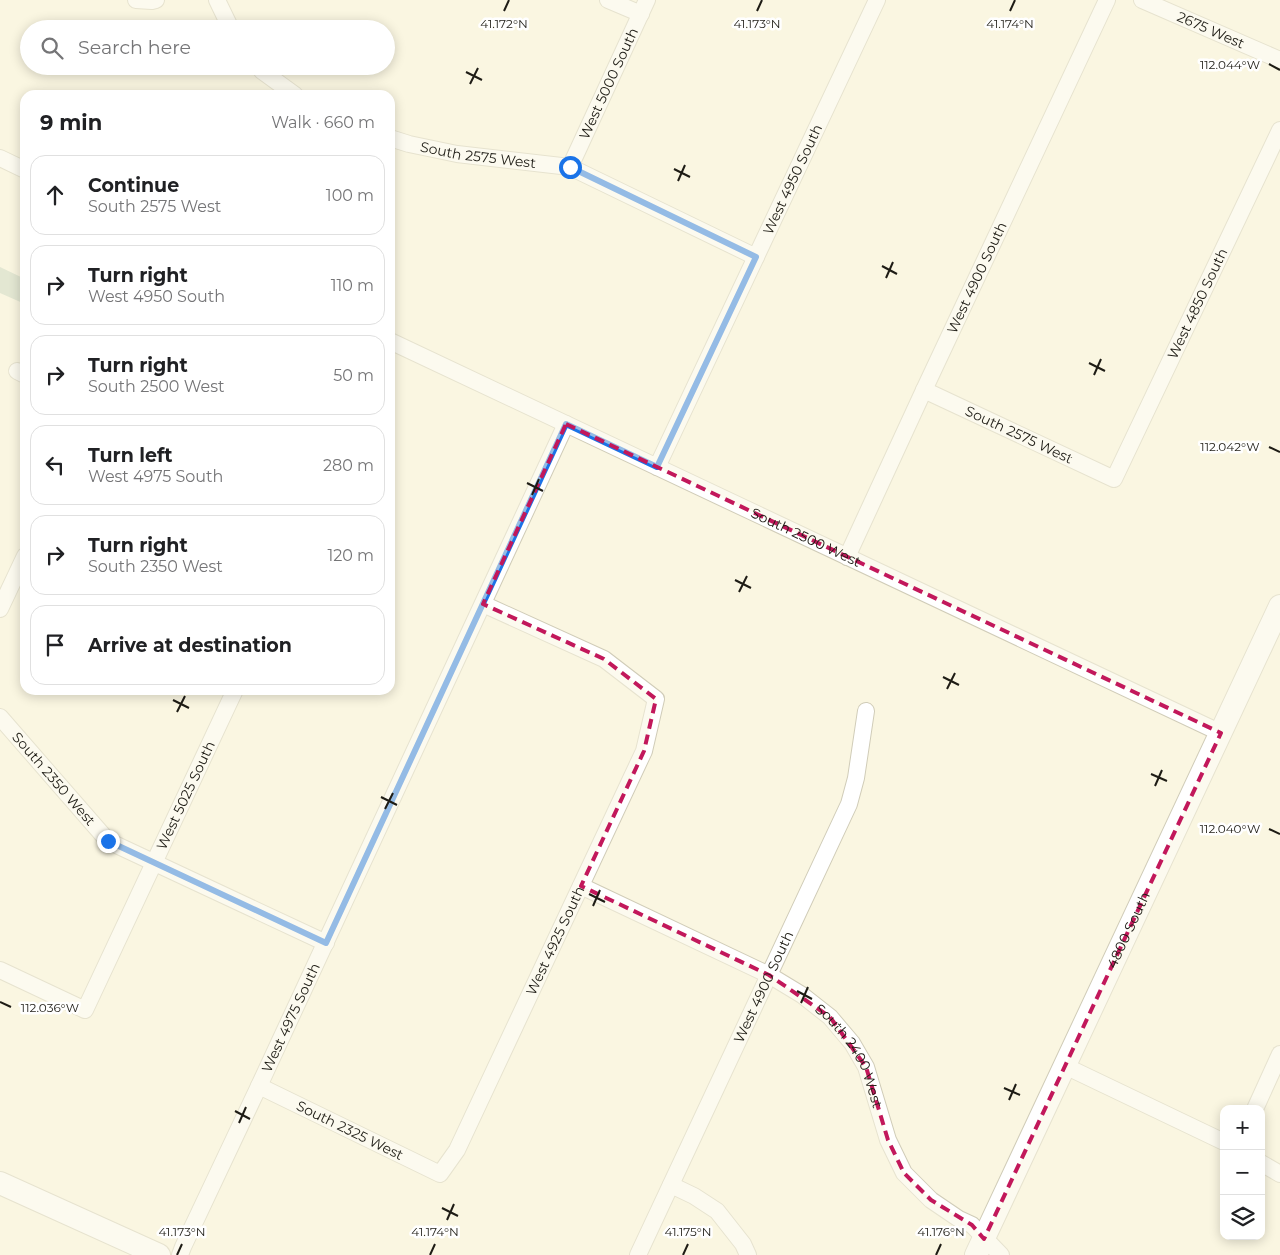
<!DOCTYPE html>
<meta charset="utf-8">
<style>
:root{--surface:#fff;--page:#f6f6f6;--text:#202124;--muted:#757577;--line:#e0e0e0}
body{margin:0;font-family:Montserrat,sans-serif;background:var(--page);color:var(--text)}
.controls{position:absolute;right:15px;bottom:15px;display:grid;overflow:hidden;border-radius:10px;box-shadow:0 2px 12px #0003}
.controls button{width:45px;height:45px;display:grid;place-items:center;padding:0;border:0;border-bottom:1px solid var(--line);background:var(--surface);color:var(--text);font:25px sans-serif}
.stop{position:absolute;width:15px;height:15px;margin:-11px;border:4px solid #1a73e8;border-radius:50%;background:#fff}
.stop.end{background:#1a73e8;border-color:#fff;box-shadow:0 1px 5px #0008}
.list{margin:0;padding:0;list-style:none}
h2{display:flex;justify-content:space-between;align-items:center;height:65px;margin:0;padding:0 20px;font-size:21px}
h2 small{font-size:16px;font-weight:400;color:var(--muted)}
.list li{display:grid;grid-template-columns:32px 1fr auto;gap:15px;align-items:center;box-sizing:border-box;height:80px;margin:0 10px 10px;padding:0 10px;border:1px solid var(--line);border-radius:15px}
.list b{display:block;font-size:19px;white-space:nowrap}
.list p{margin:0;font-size:16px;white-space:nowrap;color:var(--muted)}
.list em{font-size:16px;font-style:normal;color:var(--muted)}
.icon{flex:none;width:28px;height:28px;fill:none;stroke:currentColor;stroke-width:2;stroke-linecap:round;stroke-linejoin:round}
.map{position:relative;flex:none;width:1280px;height:1255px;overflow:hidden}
.search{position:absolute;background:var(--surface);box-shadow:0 2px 12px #0003;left:20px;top:20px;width:375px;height:55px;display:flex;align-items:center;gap:12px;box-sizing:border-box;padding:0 18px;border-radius:28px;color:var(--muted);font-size:19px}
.panel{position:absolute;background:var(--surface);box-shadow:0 2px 12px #0003;left:20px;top:90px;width:375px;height:605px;border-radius:15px}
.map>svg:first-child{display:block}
</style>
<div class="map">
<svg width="1280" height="1255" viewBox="0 0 1280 1255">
<rect width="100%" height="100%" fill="#faf6e1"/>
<path fill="#c7d4be" d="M0,267l25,12v25l-25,-11z"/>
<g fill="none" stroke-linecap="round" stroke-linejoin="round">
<g stroke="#d0ccb8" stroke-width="18">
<g id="street">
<path d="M136,0l16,1 4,-1"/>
<path d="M217,0l14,29"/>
<path d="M608,0l33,14"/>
<path id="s1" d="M1142,0l138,60"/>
<path d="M258,66l4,5 33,24"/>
<path id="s2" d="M390,138l19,6 48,10 113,13 186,90"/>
<path d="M0,158l25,12"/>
<path id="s3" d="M570,167l77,-167"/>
<path id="s4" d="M390,341l831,392"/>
<path d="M17,371l8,4"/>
<path id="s5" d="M924,390l190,89 166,-349"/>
<path id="s6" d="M657,467l220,-467"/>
<path id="s7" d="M847,557l77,-167 183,-390"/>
<path d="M0,609l25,-53"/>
<path id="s8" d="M0,717l108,124 218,102"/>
<path id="s9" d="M581,886l188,89 33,20 28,22 22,26 14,24 22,73 16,33 27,27 28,19 13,6 29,30"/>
<path id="s10" d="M0,970l85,40 150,-320"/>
<path d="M1065,1066l159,76"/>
<path id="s11" d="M259,1086l181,88 17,-24 187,-399 12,-52 -52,-40 -121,-55"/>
<path d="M1255,1109l25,-55"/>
<path d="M1261,1163l19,11"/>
<path d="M671,1185l23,11 23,15 26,33 5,11"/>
<path id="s12" d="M180,1255l3,-8 76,-161 307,-662"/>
<path id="s13" d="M638,1255l211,-451 7,-26 10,-67"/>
</g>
</g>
<g stroke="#d0ccb8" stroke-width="24">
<g id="secondary">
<path d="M0,1183l159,72"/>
<path id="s14" d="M976,1255l304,-649"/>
</g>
</g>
<use href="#street" stroke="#fff" stroke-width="16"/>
<use href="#secondary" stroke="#fff" stroke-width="22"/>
</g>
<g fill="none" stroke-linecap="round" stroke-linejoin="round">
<path stroke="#1a73e8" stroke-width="6" d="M108,841l218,102 240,-519 91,43 99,-210 -186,-90"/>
</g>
<path d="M0 0H1280V1255H0ZM566,424l655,309 -237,506 -12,-14 -41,-25 -27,-27 -16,-33 -22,-73 -36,-50 -61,-42 -188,-89 63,-135 12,-52 -52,-40 -121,-55z" fill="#faf6e1" fill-opacity=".55" fill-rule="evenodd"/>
<path fill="none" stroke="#c2185b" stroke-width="4" stroke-dasharray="10 6" stroke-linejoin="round" d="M566,424l655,309 -237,506 -12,-14 -41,-25 -27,-27 -16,-33 -22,-73 -36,-50 -61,-42 -188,-89 63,-135 12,-52 -52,-40 -121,-55z"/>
<path fill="none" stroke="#1e1c15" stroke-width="2" d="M504,11l5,-11M757,11l5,-11M1010,11l5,-11M1269,64l11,6M466,72l16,8M470,84l8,-16M674,169l16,8M678,181l7,-16M882,266l15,8M886,278l7,-16M1089,363l16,8M1094,375l7,-16M1269,447l11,5M527,483l16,8M532,495l7,-16M735,580l16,8M739,592l8,-16M943,677l16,8M947,689l8,-16M173,700l16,8M177,712l8,-16M1151,774l16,7M1155,786l7,-16M381,797l16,8M385,809l8,-16M1269,829l11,5M589,894l16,8M593,906l7,-16M797,991l15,8M0,1002l11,5M801,1003l7,-16M1004,1088l16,7M1009,1100l7,-16M235,1111l15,8M239,1123l7,-16M442,1208l16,8M447,1220l7,-16M177,1255l5,-11M430,1255l5,-11M683,1255l5,-11M936,1255l5,-11"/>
<g text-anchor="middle" stroke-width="5" stroke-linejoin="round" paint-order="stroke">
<g font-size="14" fill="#1e1c15" stroke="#fff">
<text dy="5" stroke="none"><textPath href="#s1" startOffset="75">2675 West</textPath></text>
<text dy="5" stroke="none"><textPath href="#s3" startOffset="92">West 5000 South</textPath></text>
<text dy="5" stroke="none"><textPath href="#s2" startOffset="90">South 2575 West</textPath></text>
<text dy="5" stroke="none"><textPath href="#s6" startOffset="318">West 4950 South</textPath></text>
<text dy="5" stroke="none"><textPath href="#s7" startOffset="308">West 4900 South</textPath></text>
<text dy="5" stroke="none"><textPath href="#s5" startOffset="404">West 4850 South</textPath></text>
<text dy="5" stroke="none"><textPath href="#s5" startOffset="105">South 2575 West</textPath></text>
<text dy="5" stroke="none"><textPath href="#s4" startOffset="460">South 2500 West</textPath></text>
<text dy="5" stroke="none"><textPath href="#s8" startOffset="82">South 2350 West</textPath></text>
<text dy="5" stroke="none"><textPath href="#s10" startOffset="331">West 5025 South</textPath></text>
<text dy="5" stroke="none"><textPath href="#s14" startOffset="359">4800 South</textPath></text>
<text dy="5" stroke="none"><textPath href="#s11" startOffset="462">West 4925 South</textPath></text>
<text dy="5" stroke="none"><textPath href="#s13" startOffset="296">West 4900 South</textPath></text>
<text dy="5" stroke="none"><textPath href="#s12" startOffset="262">West 4975 South</textPath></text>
<text dy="5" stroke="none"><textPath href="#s9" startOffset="326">South 2400 West</textPath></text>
<text dy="5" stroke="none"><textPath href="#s11" startOffset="101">South 2325 West</textPath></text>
</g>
</g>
<g font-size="12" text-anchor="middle" fill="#1e1c15" stroke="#fff" stroke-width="5" stroke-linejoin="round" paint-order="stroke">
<text x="504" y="28">41.172°N</text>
<text x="757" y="28">41.173°N</text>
<text x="1010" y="28">41.174°N</text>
<text x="1230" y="69">112.044°W</text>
<text x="1230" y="451">112.042°W</text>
<text x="1230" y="833">112.040°W</text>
<text x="50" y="1012">112.036°W</text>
<text x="182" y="1236">41.173°N</text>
<text x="435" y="1236">41.174°N</text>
<text x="688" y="1236">41.175°N</text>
<text x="941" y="1236">41.176°N</text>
</g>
</svg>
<div class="controls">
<button>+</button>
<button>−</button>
<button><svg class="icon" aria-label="layers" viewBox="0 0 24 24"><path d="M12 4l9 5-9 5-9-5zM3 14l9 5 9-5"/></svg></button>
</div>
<div class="stop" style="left:570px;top:167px"></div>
<div class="stop end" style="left:108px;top:841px"></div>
<div class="search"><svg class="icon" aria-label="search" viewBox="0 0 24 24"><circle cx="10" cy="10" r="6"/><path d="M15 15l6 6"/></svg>Search here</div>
<section class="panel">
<h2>9 min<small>Walk · 660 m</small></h2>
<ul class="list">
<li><svg class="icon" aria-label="ahead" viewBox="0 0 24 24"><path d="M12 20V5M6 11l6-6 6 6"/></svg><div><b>Continue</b><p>South 2575 West</p></div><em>100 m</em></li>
<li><svg class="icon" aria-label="right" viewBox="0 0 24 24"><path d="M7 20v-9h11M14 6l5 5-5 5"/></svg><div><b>Turn right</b><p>West 4950 South</p></div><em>110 m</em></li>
<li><svg class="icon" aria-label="right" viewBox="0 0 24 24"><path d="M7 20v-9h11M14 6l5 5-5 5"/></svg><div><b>Turn right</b><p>South 2500 West</p></div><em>50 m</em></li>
<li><svg class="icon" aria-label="left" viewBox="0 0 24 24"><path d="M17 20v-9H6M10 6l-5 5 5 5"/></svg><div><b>Turn left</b><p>West 4975 South</p></div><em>280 m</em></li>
<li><svg class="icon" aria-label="right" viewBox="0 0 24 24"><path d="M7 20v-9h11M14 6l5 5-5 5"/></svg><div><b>Turn right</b><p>South 2350 West</p></div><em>120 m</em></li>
<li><svg class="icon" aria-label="arrive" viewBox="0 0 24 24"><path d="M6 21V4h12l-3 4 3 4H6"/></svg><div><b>Arrive at destination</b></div></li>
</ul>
</section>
</div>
